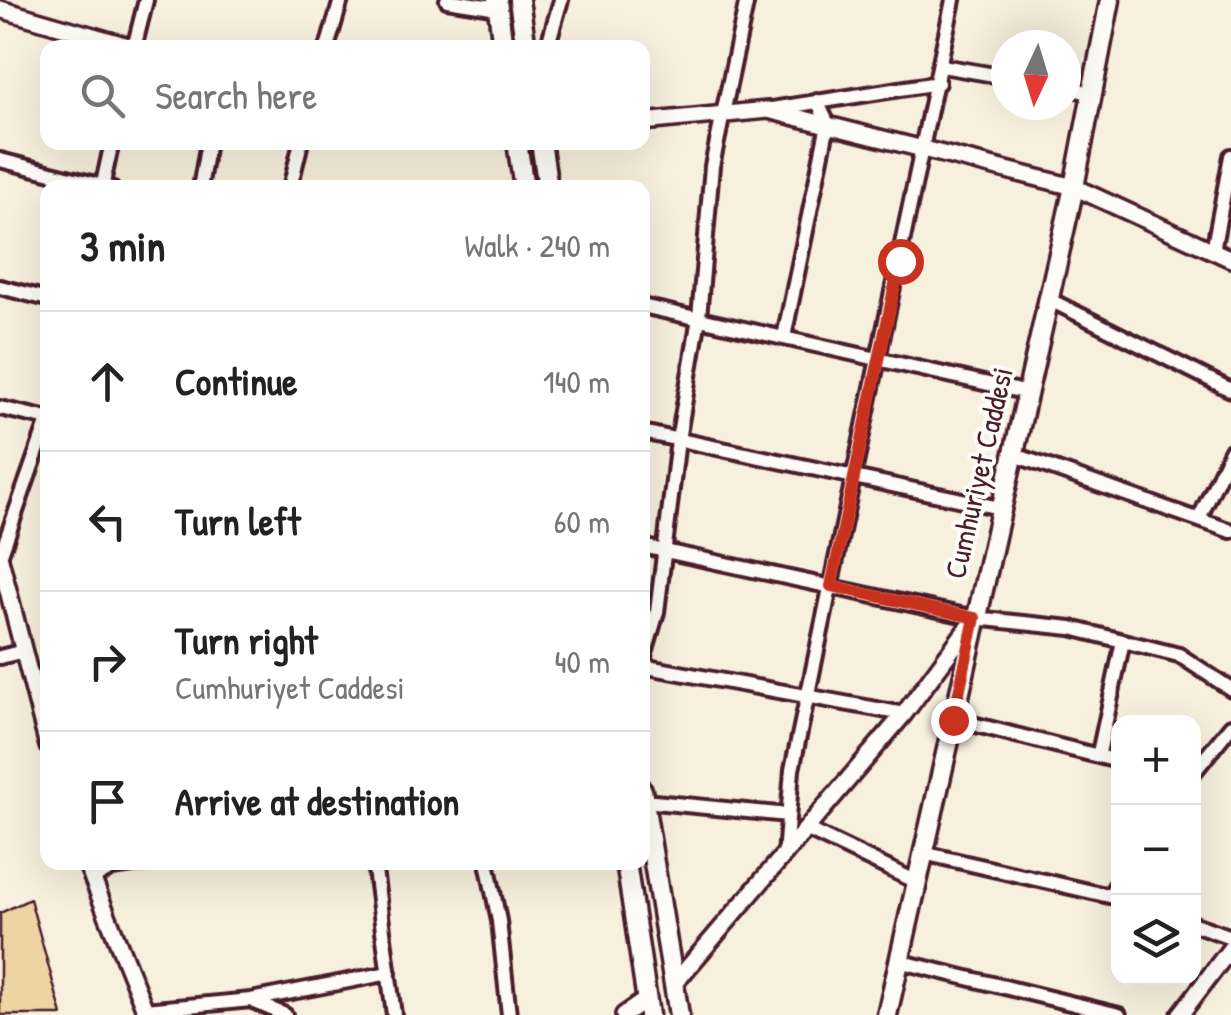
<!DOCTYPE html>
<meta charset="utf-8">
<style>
:root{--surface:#fff;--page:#f6f6f6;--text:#222;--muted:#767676;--line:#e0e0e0}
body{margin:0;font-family:"Patrick Hand",sans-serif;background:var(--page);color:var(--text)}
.controls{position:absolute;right:30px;bottom:30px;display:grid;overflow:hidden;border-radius:20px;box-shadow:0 10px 40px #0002}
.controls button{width:90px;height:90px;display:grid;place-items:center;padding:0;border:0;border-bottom:2px solid var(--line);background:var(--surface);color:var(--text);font:50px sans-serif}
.compass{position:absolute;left:991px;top:30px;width:90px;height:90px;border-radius:50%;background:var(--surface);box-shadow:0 10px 40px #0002;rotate:184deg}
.stop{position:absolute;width:30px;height:30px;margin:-22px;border:8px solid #c8321e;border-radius:50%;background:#fff}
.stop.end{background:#c8321e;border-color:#fff;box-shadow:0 2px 10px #0008}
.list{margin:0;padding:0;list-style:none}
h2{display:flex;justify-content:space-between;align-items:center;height:130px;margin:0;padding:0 40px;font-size:42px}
h2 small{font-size:32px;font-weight:400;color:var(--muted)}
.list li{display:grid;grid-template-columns:65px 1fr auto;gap:30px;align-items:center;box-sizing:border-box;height:140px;padding:0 40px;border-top:2px solid var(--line)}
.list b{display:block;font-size:38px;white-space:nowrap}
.list p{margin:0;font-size:32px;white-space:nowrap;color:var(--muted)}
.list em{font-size:32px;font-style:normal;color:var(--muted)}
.icon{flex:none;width:55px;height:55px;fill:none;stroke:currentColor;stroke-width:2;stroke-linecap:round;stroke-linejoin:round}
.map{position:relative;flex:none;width:1231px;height:1015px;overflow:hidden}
.search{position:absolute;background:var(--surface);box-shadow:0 10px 40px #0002;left:40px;top:40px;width:610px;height:110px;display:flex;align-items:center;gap:25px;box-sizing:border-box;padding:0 35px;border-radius:20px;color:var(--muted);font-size:38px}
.panel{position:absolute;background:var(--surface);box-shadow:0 10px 40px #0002;left:40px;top:180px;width:610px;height:690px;border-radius:20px}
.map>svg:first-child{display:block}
</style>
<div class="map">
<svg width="1231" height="1015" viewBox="0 0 1231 1015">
<rect width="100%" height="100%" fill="#f8f0de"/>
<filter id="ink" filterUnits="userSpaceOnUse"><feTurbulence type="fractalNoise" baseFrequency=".01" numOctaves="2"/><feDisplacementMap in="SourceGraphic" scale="20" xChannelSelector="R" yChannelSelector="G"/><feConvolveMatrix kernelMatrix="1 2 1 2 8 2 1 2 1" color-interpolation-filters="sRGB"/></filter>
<g filter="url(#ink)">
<path fill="#eed4a3" stroke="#4a1f2b" stroke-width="2.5" d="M30,899l32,116h-62v-102z"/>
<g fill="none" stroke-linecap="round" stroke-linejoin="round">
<g stroke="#4a1f2b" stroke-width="20">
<path id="minor" d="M447,0l51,8
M134,48l12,-48
M327,48l14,-48
M547,48l14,-48
M942,66l64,11
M1066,88l26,5
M772,109l166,-26
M0,160l111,28
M102,188l10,-46
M200,188l8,-46
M290,188l11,-46
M1213,251l18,-95
M0,287l48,12
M1048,299l183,91
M642,306l382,86
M784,337l44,-213 -11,-23
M0,408l48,11
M642,432l358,76
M1012,454l219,77
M1199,519l32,-68
M642,546l333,72 96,10 108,27 52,34
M0,557l48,-137
M0,657l20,-5
M642,663l15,-51 21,-172 21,-122 13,-152 35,-166
M642,666l262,48
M953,719l165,42
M1099,753l24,-112
M1194,772l37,-46
M644,801l144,14
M808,830l109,52
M923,853l195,45
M785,855l7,-85 161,-770
M374,862l20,153
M487,862l12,59 10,94
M92,879l20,-11 42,-6
M1110,895l8,-13
M1194,924l37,13
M898,961l221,54
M253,1001l32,14
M145,1010l106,-10 138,-27"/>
</g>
<g stroke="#4a1f2b" stroke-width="22">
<path id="tertiary" d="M0,9l135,39
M642,122l126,-12 306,77 157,72
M0,559l48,187
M86,862l61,153
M673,985l231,-271 71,-96
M624,1015l23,-16
M1180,1015l51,-67"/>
</g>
<g stroke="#4a1f2b" stroke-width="25">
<path id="secondary" d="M497,0l6,48
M519,0l7,48
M517,142l7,46
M541,142l7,46
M642,790l37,225
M626,862l23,153
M887,1015l187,-828 36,-187"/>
</g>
<use href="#minor" stroke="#fdfcf7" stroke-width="12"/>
<use href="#tertiary" stroke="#fdfcf7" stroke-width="15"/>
<use href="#secondary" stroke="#fdfcf7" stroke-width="18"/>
</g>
</g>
<g fill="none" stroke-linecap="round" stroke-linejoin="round" filter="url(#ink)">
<path stroke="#c8321e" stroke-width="12" d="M900,261l-69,325 144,32 -22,102"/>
</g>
<g text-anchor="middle" stroke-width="8" stroke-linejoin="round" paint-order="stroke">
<g font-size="30" fill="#4a1f2b" stroke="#fdfcf7">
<text transform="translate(979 473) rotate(-77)" y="10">Cumhuriyet Caddesi</text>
</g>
</g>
</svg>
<div class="controls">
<button>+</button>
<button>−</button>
<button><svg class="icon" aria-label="layers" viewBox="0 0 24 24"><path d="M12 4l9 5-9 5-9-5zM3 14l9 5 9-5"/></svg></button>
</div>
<svg class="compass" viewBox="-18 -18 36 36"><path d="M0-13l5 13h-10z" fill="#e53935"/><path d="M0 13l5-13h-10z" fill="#767676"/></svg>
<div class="stop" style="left:900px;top:261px"></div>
<div class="stop end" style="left:953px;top:720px"></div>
<div class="search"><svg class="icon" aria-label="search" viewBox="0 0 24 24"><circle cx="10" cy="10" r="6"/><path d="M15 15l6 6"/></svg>Search here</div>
<section class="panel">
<h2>3 min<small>Walk · 240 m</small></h2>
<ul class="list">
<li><svg class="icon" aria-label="ahead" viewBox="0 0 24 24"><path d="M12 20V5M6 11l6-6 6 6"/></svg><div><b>Continue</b></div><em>140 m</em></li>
<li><svg class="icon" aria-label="left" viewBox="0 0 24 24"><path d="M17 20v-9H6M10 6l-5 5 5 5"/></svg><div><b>Turn left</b></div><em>60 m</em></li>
<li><svg class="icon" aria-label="right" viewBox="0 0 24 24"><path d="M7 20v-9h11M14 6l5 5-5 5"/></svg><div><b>Turn right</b><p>Cumhuriyet Caddesi</p></div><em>40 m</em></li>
<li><svg class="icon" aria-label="arrive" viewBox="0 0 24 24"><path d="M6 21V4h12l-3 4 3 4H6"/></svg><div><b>Arrive at destination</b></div></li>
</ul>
</section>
</div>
